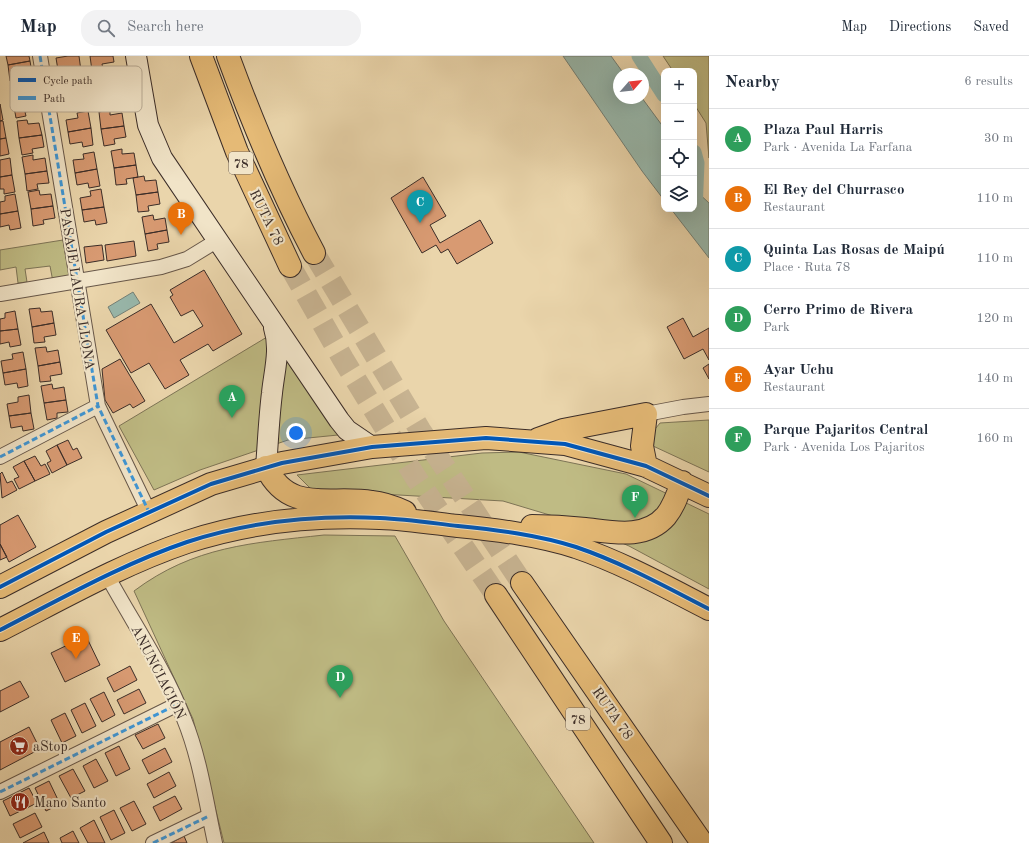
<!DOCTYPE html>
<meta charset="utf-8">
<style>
:root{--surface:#fff;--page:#f2f2f3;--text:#1f2937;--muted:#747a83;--line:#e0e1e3;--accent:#db2777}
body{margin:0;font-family:"Old Standard TT",serif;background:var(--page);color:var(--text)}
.controls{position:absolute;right:12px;top:12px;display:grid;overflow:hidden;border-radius:8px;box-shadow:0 4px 16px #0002}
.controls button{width:36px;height:36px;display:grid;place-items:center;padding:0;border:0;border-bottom:1px solid var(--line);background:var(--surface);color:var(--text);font:20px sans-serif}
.compass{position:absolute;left:613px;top:12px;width:36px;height:36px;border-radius:50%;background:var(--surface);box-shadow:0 4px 16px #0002;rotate:62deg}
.you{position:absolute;left:296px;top:377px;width:14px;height:14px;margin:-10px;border:3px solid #fff;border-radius:50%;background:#1a73e8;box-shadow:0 0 0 6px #1a73e833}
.badge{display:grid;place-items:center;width:26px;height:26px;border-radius:50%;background:var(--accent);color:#fff;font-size:13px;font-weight:700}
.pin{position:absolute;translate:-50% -33px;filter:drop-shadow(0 1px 2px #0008)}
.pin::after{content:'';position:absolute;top:21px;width:14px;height:12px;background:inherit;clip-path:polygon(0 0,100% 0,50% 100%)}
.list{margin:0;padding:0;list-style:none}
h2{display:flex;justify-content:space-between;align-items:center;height:52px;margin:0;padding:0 16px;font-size:17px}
h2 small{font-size:13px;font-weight:400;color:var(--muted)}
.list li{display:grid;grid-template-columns:26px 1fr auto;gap:12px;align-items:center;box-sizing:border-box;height:60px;padding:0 16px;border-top:1px solid var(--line)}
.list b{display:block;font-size:15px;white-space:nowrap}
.list p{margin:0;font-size:13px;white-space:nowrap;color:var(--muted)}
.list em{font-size:13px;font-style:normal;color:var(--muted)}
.icon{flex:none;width:22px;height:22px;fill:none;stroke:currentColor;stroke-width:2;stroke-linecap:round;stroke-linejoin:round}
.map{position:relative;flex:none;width:709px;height:787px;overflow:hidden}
header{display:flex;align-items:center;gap:24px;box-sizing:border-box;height:56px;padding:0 20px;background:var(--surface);border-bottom:1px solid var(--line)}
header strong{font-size:19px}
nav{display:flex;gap:22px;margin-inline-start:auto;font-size:14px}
.search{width:280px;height:36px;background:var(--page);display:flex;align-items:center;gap:10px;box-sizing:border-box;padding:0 14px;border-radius:16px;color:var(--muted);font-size:15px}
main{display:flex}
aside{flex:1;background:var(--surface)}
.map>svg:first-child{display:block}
</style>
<header>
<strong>Map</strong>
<div class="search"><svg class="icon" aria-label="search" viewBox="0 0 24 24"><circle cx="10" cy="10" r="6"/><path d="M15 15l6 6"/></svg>Search here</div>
<nav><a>Map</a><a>Directions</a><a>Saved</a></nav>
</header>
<main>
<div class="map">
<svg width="709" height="787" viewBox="0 0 709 787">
<rect width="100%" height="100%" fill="#ead5ab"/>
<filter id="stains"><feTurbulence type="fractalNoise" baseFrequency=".005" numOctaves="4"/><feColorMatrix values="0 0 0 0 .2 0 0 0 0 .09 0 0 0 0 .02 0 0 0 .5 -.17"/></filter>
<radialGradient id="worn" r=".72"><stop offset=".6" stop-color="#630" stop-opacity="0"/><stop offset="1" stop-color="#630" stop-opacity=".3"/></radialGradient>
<path fill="#bfbb84" stroke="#7d7456" d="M663,0h46v102l-3,-35 -12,-19v-33h-21z
M63,184l7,39 -17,3 -3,-16 -25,3 2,13 -9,1 -2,-16 -16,3v-20z
M272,278l76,100 -60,6 -88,30 -46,20 -35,-64z
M709,364v52l-56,-26 -2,-12 9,-11z
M519,396l107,22 83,40v75l-80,-43 -56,-24 -70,-21 -191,-11 -15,-15 185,-22z
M324,479l71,1 49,85 150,222h-370l-31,-124 -59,-128c60,-45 118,-48 190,-56z"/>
<path fill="#98b8ac" stroke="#738077" d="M563,0h48l13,18h-5v24h23l22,30v72l-22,-29z
M694,133l15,14v55l-38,-49h23z
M133,236l7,11 -26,15 -6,-11z"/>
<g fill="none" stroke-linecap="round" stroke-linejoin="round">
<path stroke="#98b8ac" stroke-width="15" d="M639,0l25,39
M694,96l3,11 -2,49"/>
</g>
<path fill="#d89a72" stroke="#3b2d28" d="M6,0h23l1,5 -22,4z
M68,0h11l2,15 -10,2 -1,-5 -12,2 -2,-12z
M90,0h23l1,6 -12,2 1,5 -11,2z
M30,5l2,12 -12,2 1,5 -11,1 -2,-16z
M35,42l2,12 -12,2 1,4 -10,2 -3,-17z
M0,48l3,16 -3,1z
M110,54v5l12,-2 2,13 -23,3 -2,-17z
M88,55l3,17 -23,4 -2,-12 12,-2 -1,-5z
M27,64l1,4 11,-1 3,12 -23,3 -2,-17z
M0,65h3l3,17 -6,1z
M124,70l2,11 -12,2 1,5 -11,2 -3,-17z
M91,72l2,17 -10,2 -1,-5 -12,2 -2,-12z
M42,79l2,12 -12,2 1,4 -11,2 -3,-17z
M6,82l3,16 -9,2v-17z
M122,93v5l12,-1 2,12 -22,3 -3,-17z
M94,96l3,17 -22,4 -2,-13 11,-1 -1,-5z
M33,99v5l12,-2 2,13 -22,3 -3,-17z
M10,102l2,17 -12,2v-17z
M136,109l2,12 -12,2 1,5 -11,1 -2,-17z
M97,113l3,17 -11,2 -1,-5 -11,2 -2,-12z
M47,115l2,12 -12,1 1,5 -11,2 -2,-17z
M12,119l3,17 -11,2v-5h-4v-12z
M144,120l1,5 11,-1 2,12 -22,3 -3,-17z
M423,121l23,39 -16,9 10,18 40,-23 13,23 -36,21 -9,-15 -7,4 -5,-8 -14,8 -31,-55z
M101,133l3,18 -22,3 -2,-12 11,-2 -1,-5z
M39,134l1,5 11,-1 2,12 -22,3 -3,-17z
M158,136l2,12 -12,2 1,5 -11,1 -2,-17z
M15,138l3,17 -18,3v-12l5,-1v-5z
M53,150l2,12 -12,2 1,4 -11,2 -2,-17z
M104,151l3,16 -11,2 -1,-5 -11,2 -2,-12z
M18,155l3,17 -11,2 -1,-5 -9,2v-13z
M153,159l1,5 11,-2 2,12 -22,4 -3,-17z
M167,174l2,12 -12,2 1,5 -10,2 -3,-17z
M134,185l2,15 -29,5 -2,-16z
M102,189l2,15 -18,3 -2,-16z
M204,214l38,64 -29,17 -5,-7 -28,16 9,15 -24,14 -16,-26 -18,10 -25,-43 45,-26 23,39 29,-17 -10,-16 -12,6 -11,-19 3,-2 -3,-5z
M40,252l1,4 11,-1 2,12 -22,4 -3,-18z
M15,255l3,18 -18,2v-12l5,-1v-5z
M683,262l10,19 16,-9v32l-6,-11 -19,10 -17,-32z
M54,267l2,12 -12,2 1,5 -11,1 -2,-16z
M18,273l3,16 -11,2 -1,-5 -9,2v-13z
M46,291l1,5 11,-2 2,12 -22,4 -3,-18z
M23,296l3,17 -23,4 -2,-12 12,-2 -1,-5z
M120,303l25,42 -12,7 -3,-4 -17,9 -8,-13 -3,-31z
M60,306l2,12 -12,2 1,5 -11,1 -2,-16z
M709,308v15l-6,-11z
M26,313l2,17 -10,2 -1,-5 -12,2 -2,-12z
M52,328l1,5 11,-2 2,13 -22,3 -3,-17z
M29,339l2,18 -22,3 -2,-12 11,-2v-5z
M66,344l2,12 -11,1v5l-10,2 -3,-17z
M31,357l3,16 -11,2 -1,-5 -11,2 -2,-12z
M68,384l5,10 4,-2 5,10 -15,7 -10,-20z
M57,389l10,20 -15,8 -5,-10 4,-2 -5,-10z
M35,400l6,10 4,-2 5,10 -15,7 -11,-20z
M24,405l11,20 -16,8 -5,-10 5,-2 -6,-10z
M2,416l5,11 5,-2 5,9 -15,8 -2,-24z
M18,459l18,32 -27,15 -9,-18v-19z
M0,488l7,13 -7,3z
M86,580l14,29 -35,17 -14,-29z
M130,610l7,14 -23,12 -7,-14z
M20,625l9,16 -29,15v-21z
M139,633l7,14 -22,11 -7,-14z
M104,636l11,23 -13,7 -12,-23z
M85,647l11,23 -14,7 -11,-23z
M65,657l11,23 -14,7 -11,-23z
M158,668l7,14 -22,11 -8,-14z
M29,671l11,22 -40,21v-28z
M119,690l11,23 -14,7 -11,-23z
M165,692l7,14 -23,12 -7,-14z
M96,703l12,22 -14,7 -11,-22z
M73,713l12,22 -14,7 -12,-22z
M169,716l7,14 -22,12 -7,-14z
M49,725l11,23 -14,7 -11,-23z
M29,732l8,15 -27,13 -7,-15z
M175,740l7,13 -22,12 -7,-14z
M134,745l12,23 -14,7 -12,-23z
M114,754l11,23 -14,7 -11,-23z
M35,757l7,14 -22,11 -7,-14z
M94,764l11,23h-17l-8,-15z
M73,775l6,12h-17l-2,-5z
M44,776l5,11h-26z
M184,780l3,7h-16z"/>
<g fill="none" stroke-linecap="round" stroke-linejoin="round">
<path stroke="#c7b391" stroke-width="22" stroke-dasharray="22 11" stroke-linecap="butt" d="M314,197l106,177 102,153
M290,210l53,93 73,119 80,117"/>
<g stroke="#675749" stroke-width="16">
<path id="street" d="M40,0l58,350 51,106
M0,238l161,-27 26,-8 31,-19
M646,358l37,-7 26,-3
M0,401l98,-51
M108,521c25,46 57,92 76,142 16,39 22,83 31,124
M0,736l178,-88
M153,787l56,-27"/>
</g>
<g stroke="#3b2d28" stroke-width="22">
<path id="secondary" d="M136,0l12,69 14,33 177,262 8,10 25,17
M266,411c2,-25 3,-50 6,-74 2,-21 9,-44 2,-65"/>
</g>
<g stroke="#3b2d28" stroke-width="24">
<path id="primary" d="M538,383l25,-9 83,-16 -4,32 4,20
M266,411c23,48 64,28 106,35 12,1 22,5 33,10
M532,470c18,0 35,1 53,3 27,3 60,11 81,-13 8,-10 12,-22 16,-34
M0,531l106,-55 105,-48 71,-21 90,-16 114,-9 79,6 81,22 63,30
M0,574c61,-31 122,-66 187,-88 61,-20 128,-27 193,-24 26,1 52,5 78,8 40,4 80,9 118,21 47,16 90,40 133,62"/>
</g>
<g stroke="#3b2d28" stroke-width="24">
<path id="highway" d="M201,0l36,96 53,114
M228,0c25,68 52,133 86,197
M522,527l180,260
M496,539l165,248"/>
</g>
<use href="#street" stroke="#f1e4c8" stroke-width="14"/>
<use href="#secondary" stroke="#f1e4c8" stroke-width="20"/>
<use href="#primary" stroke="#e5ba76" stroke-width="22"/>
<use href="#highway" stroke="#e5ba76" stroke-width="22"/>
<path stroke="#3e96d6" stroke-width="3" stroke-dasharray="6 3" stroke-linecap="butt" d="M40,0l58,350 51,106
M0,401l98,-51
M0,736l178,-88
M153,787l56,-27"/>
<g stroke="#f1e4c8" stroke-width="6">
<path id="cycleway" d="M0,531l106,-55 105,-48 71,-21 90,-16 114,-9 79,6 81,22 63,30
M0,574c61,-31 122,-66 187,-88 61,-20 128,-27 193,-24 26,1 52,5 78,8 40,4 80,9 118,21 47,16 90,40 133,62"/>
</g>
<use href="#cycleway" stroke="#0057b8" stroke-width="4"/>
</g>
<defs>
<g id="supermarket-disc" transform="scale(1)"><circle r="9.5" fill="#8f2418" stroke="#f1e4c8"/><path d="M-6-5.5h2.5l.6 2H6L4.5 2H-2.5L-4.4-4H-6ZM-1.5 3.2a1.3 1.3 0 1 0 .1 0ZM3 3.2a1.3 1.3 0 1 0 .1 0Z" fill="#fff"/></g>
<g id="restaurant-disc" transform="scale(1)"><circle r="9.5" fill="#8f2418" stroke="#f1e4c8"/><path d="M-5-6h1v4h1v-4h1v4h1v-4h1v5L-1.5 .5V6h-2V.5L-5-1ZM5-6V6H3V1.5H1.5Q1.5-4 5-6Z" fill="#fff"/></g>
</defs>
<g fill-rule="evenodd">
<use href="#supermarket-disc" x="19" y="690"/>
<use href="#restaurant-disc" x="20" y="746"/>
</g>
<g text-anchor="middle" stroke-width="4" stroke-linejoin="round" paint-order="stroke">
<g fill="#f1e4c8" stroke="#726458" stroke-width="1">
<rect x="229" y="96" width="24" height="22" rx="3"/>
<rect x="566" y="652" width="24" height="22" rx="3"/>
</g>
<g font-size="13" font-weight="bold" fill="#3b2d28">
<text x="241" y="112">78</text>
<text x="578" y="668">78</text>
</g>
<g font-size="14" fill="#3b2d28" stroke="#f1e4c8">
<text transform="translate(267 161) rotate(64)" y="5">RUTA 78</text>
<text transform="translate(78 233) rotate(81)" y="5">PASAJE LAURA LLONA</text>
<text transform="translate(159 616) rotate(63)" y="5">ANUNCIACIÓN</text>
<text transform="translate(613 657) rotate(55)" y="5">RUTA 78</text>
</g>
<g font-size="14" fill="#3b2d28" stroke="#f1e4c8" text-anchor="start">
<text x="33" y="695">aStop</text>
<text x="34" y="751">Mano Santo</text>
</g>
</g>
<rect x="10" y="10" width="132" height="46" rx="6" fill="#f1e4c8" stroke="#baad98" stroke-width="1"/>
<rect x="18" y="22" width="18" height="4" fill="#0057b8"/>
<rect x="18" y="40" width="18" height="4" fill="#3e96d6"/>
<g font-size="11" fill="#3b2d28">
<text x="43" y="28">Cycle path</text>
<text x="43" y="46">Path</text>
</g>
<rect width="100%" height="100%" filter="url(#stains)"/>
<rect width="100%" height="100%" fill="url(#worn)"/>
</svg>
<div class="controls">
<button>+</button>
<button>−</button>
<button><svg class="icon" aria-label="locate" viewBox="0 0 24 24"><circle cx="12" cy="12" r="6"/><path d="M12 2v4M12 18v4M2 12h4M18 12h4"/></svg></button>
<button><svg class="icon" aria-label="layers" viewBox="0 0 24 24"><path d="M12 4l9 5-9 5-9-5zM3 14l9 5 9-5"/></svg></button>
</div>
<svg class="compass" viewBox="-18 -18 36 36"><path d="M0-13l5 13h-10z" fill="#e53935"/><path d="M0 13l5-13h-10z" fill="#747a83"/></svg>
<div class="you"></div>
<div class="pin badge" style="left:232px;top:362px;background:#2e9e5b">A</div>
<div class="pin badge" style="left:181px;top:179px;background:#e8710a">B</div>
<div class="pin badge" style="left:420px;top:167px;background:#0f9aa8">C</div>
<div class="pin badge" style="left:340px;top:642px;background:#2e9e5b">D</div>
<div class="pin badge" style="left:76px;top:603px;background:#e8710a">E</div>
<div class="pin badge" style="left:635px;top:462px;background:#2e9e5b">F</div>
</div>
<aside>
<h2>Nearby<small>6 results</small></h2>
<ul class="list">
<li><span class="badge" style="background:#2e9e5b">A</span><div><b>Plaza Paul Harris</b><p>Park · Avenida La Farfana</p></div><em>30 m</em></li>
<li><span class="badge" style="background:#e8710a">B</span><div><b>El Rey del Churrasco</b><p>Restaurant</p></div><em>110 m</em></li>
<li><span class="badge" style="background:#0f9aa8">C</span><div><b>Quinta Las Rosas de Maipú</b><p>Place · Ruta 78</p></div><em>110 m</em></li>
<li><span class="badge" style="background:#2e9e5b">D</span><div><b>Cerro Primo de Rivera</b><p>Park</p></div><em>120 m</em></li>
<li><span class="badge" style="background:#e8710a">E</span><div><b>Ayar Uchu</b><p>Restaurant</p></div><em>140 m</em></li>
<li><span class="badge" style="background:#2e9e5b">F</span><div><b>Parque Pajaritos Central</b><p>Park · Avenida Los Pajaritos</p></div><em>160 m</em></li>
</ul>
</aside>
</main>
